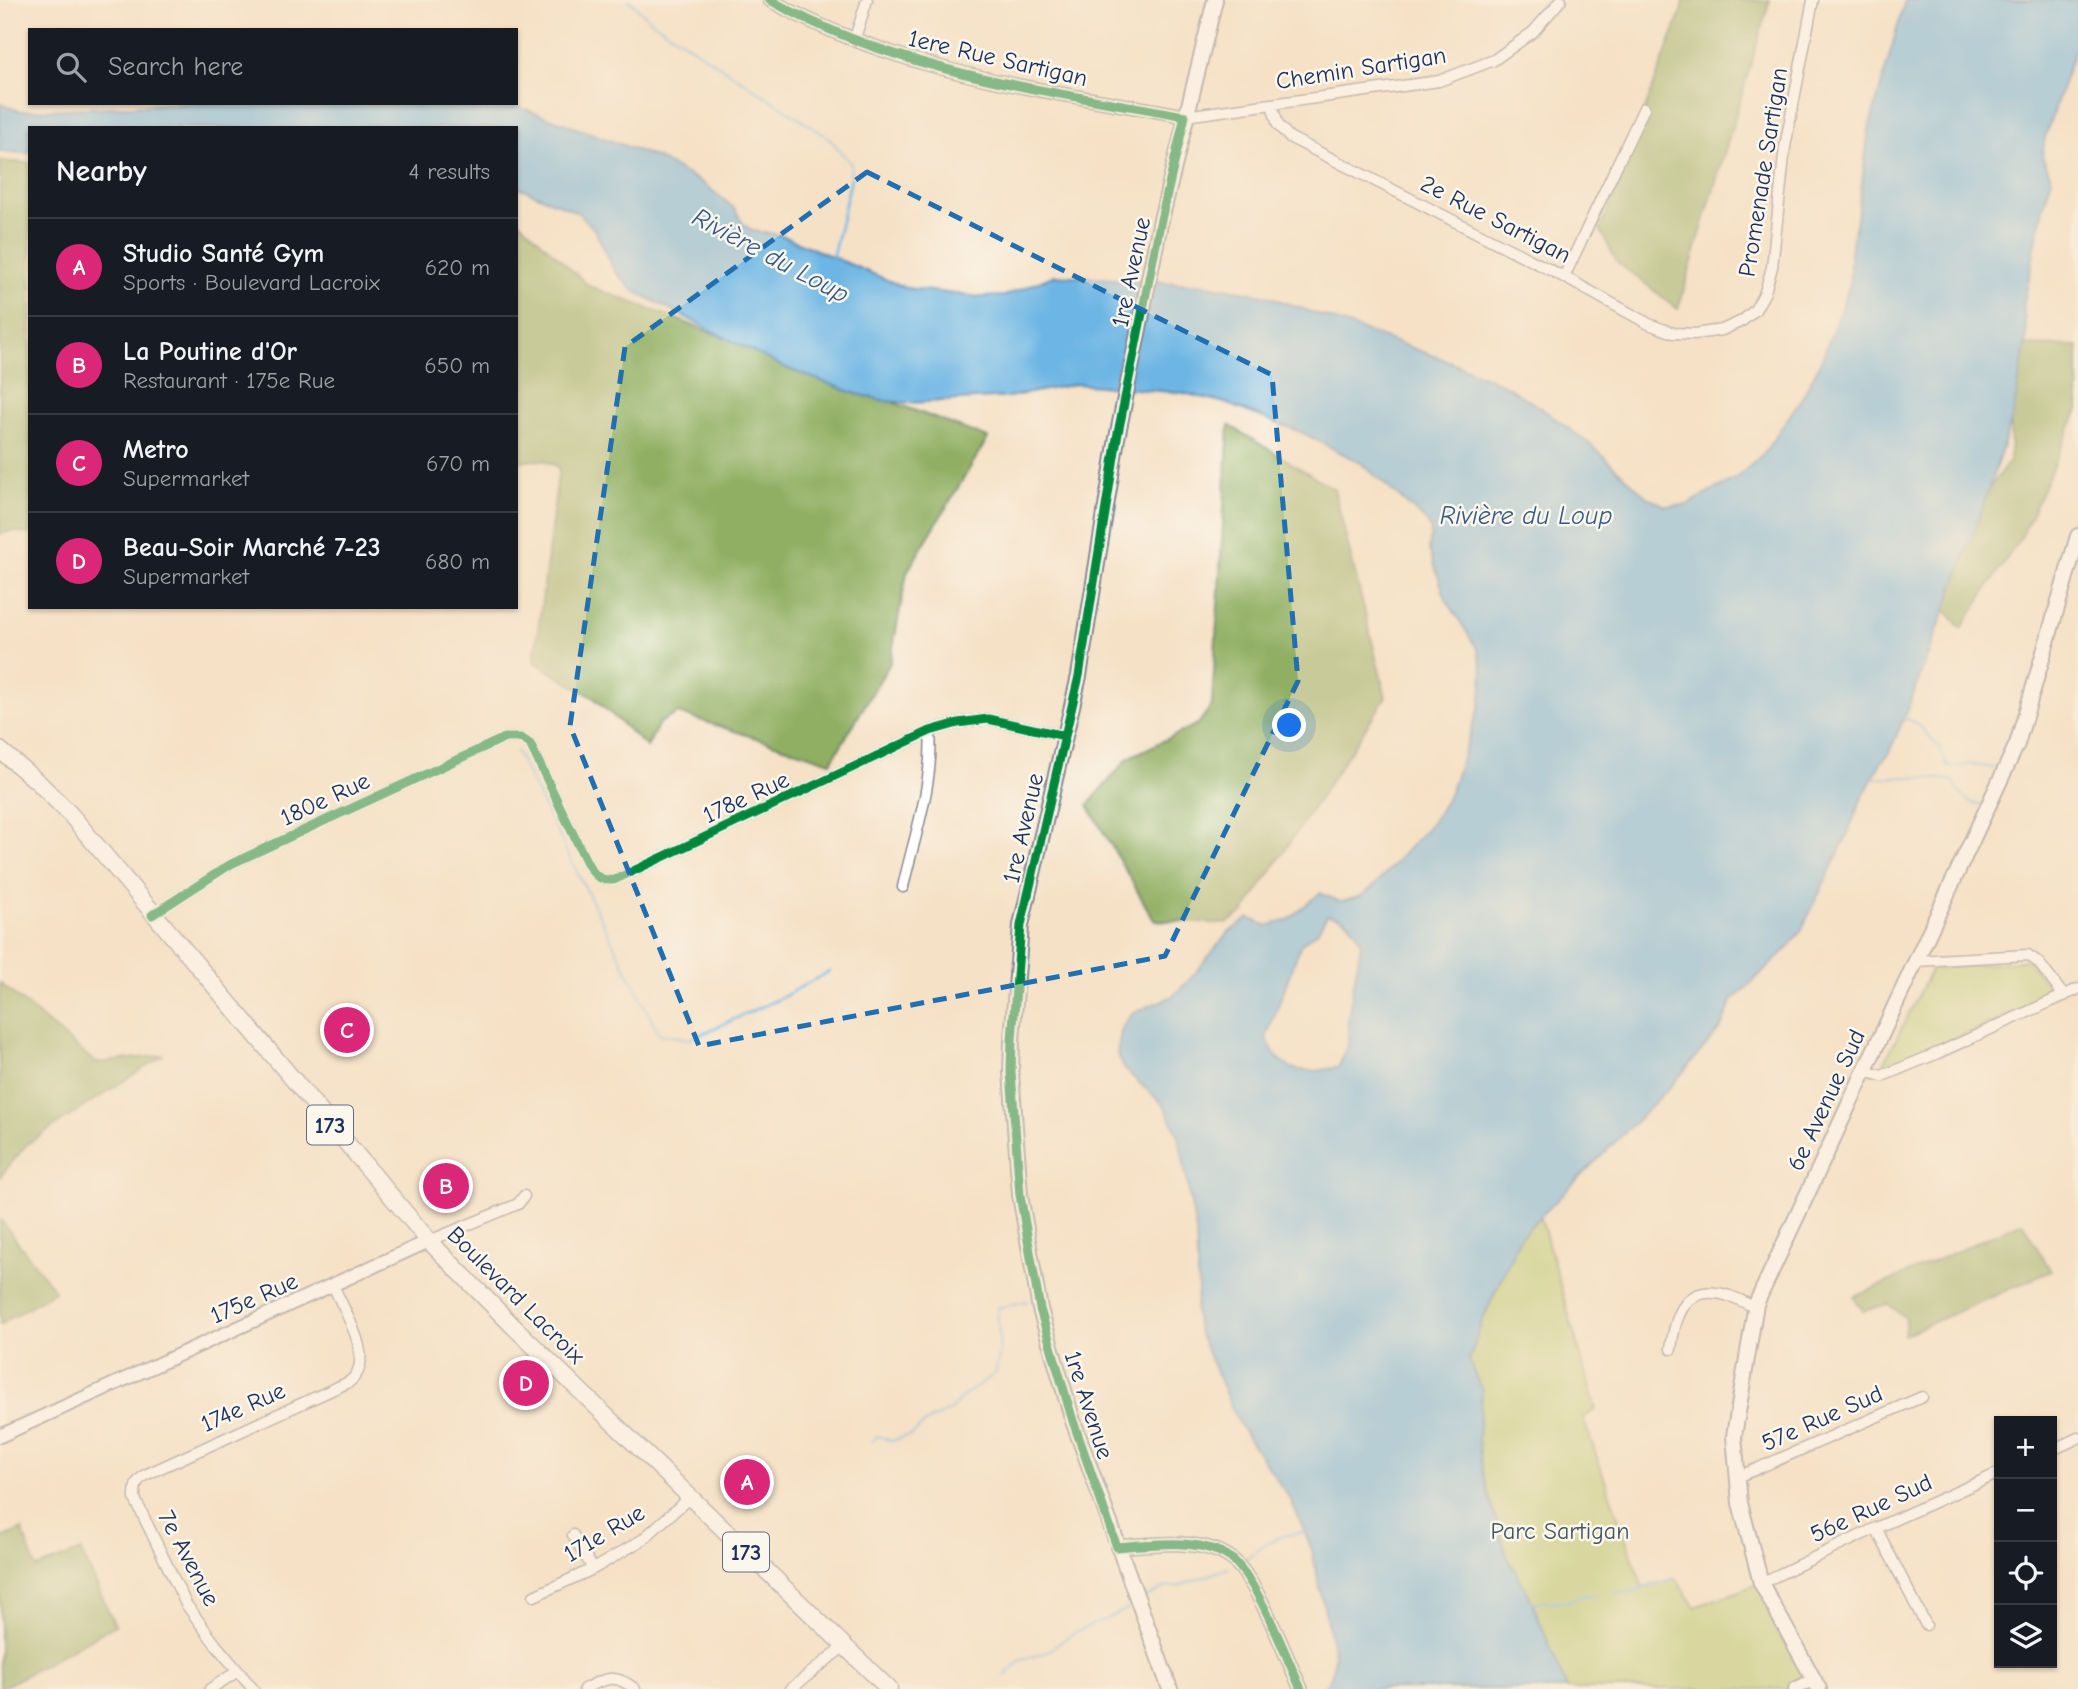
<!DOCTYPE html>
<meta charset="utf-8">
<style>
:root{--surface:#171b24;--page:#242831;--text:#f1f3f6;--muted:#9ea1a6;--line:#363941;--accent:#db2777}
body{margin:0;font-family:"Comic Neue",sans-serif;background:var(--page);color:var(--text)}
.controls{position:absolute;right:21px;bottom:21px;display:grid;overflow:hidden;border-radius:0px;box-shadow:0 2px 5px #0004}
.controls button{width:63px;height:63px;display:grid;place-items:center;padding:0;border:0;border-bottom:2px solid var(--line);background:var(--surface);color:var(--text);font:35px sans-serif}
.you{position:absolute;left:1290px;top:726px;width:24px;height:24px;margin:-18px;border:5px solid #fff;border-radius:50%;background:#1a73e8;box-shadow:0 0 0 10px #1a73e833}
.badge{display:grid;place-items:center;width:46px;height:46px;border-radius:50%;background:var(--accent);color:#fff;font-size:23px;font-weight:700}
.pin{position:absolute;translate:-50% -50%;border:4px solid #fff;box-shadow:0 2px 7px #0006}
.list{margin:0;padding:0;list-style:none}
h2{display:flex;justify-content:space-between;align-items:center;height:91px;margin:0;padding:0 28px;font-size:30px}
h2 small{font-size:23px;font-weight:400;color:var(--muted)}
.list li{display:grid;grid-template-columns:46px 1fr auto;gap:21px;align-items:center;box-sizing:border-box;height:98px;padding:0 28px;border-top:2px solid var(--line)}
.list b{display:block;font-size:26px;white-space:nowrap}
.list p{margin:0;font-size:23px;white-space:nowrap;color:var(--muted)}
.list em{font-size:23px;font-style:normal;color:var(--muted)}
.icon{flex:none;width:38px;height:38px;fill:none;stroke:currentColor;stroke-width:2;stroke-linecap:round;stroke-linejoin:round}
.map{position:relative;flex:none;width:2078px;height:1689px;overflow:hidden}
.search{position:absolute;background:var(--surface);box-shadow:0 2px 5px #0004;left:28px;top:28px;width:490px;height:77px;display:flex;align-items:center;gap:18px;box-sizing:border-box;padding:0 24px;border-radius:0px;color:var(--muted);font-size:26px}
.panel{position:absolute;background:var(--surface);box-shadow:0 2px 5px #0004;left:28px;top:126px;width:490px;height:483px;border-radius:0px}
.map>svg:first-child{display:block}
</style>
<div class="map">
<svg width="2078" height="1689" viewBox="0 0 2078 1689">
<rect width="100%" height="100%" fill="#fbf7ec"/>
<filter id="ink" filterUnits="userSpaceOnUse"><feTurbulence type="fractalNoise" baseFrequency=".0143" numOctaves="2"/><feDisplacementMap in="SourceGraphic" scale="14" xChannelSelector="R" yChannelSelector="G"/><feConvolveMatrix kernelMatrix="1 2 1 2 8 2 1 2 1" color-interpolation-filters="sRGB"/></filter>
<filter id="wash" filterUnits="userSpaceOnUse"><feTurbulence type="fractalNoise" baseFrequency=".00686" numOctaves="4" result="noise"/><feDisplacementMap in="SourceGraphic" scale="28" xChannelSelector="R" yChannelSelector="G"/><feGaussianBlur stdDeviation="1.57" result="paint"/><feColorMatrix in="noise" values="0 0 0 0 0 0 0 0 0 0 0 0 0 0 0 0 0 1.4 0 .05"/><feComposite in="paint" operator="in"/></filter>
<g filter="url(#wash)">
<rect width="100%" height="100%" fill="#f5e1c6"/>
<path fill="#b6cb6f" stroke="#687d66" stroke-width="2" d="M2027,960l28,35 -171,75 -2,-3 49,-97z
M1540,1215l56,194 -13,9 60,170 32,-10 20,29 66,-24 52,97 -18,9h-228l-35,-87 -26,-48 -24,-83 -4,-33 4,-47 -13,-29 13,-41 38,-84z"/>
<path fill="#90af62" stroke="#566f60" stroke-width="2" d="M1683,0h87l-92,309 -61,-47 -17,-32 81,-218z
M0,161l30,2v371l-18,-3 -12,3z
M516,218l73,68 145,55 49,26 71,26 38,9 96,36 -81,134 -17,91 -59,99 -153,-49 -19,10 -12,24 -53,-49 -60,-36 25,-195 -16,-7 -27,1z
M2025,345l53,1v64l-55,124 -62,95 -16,-20 44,-121 21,-27 1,-41z
M1229,425l105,64 52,208 -142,215 -18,12 -72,-4 -66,-115 40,-47 70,-34 14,-19z
M0,983l96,80 68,-8 -137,89 -27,33z
M0,1219l55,72 -55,34z
M2022,1222l29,49 -147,64 2,-17 -18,-14 -25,7 -9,-14z
M22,1529l14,39 45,-17 34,74 -115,64v-150z"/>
<path fill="#6cb5e4" stroke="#4472a1" stroke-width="2" fill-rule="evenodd" d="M1905,0h173v40l-33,97 -3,19 10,22 -9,30 -20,99 4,27 -14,81 -36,109 -70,187 -19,44 -7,7 -21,40 -12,31 -47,98 -15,19 -54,51 -11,27 -49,57 -152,152 -38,84 -13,40 13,30 -4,47 4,33 24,83 23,41 38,94h-244l9,-14 2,-20 -22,-105 -20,-48 -53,-78 -41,-93 -3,-20 3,-19 -2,-60 -17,-96 -15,-31 -39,-35 -8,-17 5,-25 10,-15 41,-17 19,-19 36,-44 21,-15 17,8 22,-6 32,-27 21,9 20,-6 15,-12 56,-62 18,-29 30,-88 3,-32 -5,-23 -32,-51 -17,-49 2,-20 -4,-8 -66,-59 -58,-30 -81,-31 -39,-9 -107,-9 -67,13 -100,6 -24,-2 -31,-8 -71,-26 -149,-76 -19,-19 -20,-42 -16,-17 -63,-27v-58h-130l-10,-4 -18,4h-328v25l-30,-1v-48l20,7 176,-8h313l146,54 48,26 32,26 8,15 10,7 28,4 125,53 74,9 25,-1 50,-21 152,10 57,10 187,67 55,24 35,22 49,36 57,53 19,9 21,-1 51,-28 26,-24 39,-57 19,-37 28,-75v-32l7,-33 12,-90zM1327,915c19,1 28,10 34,28l-13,74v28l-9,21c-18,6 -48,9 -61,-8 -5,-6 -8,-13 -12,-20l35,-94 16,-12z"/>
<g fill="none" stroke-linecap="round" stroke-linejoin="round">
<path stroke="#6cb5e4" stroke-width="2.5" d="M629,0l21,20 179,118 22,26 -1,19 -18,76
M1902,716c19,7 39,30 45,49l7,2 14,-3 31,5
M516,751l143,283 31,5 91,-41 49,-27
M1873,778c28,-2 53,-2 81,3 5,15 14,22 29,25
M872,1442l5,-6 15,5 21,-7 13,-12 23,-11 16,-16 30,-21 5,-22 -3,-44 30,-7
M1243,1561c23,-18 31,-26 61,-29
M1614,1593l18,-1 43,-14
M1145,1598l19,-10 15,-2 49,-18
M1531,1602l39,-1 10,-5 17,-1
M1005,1676l14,-15 29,-10 24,-17 56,-25"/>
</g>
</g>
<g filter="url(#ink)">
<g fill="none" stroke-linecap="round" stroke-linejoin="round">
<g stroke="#888892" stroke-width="13">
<path id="minor" d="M854,41l13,-41
M1272,105l6,20 11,12 275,140 85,47 24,9 22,1 27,-4 20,-9 13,-11 10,-18 7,-25 13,-120 28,-147
M1185,116l254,-35 55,-21 39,-28 28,-32
M1564,277l80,-169
M903,887c11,-50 31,-104 27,-156
M152,915l79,-51 273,-126h17l9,6 56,117c7,13 12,20 28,19l316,-149 28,-8 30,-4 77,17
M1916,961l112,-6 10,7 26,34
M1864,1071l18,5 56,-23 140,-64
M429,1241l89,-37 6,-8
M1671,1349c4,-35 15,-67 58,-53 9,2 17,8 26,11
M2052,1450l26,-12
M1738,1477l184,-80
M1876,1528l50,97
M573,1535l20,34
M1761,1583l115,-55 123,-55
M534,1596l59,-27 49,-29 47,-42
M210,1689l28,-18
M253,1689l-37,-44 -30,-41 -51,-105c0,-12 0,-17 10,-24l204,-93c29,-21 -5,-70 -16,-97
M584,1689c22,-11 30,-16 51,0
M791,1689l53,-43"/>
</g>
<g stroke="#888892" stroke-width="16">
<path id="tertiary" d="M770,0c129,73 272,90 415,116
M0,1436l429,-195
M1117,1547c33,-3 83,-9 112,10 25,15 58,102 72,132
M1795,1689l18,-9"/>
</g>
<g stroke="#888892" stroke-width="18">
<path id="secondary" d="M1170,1689l-97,-268 -33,-112 -20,-114 -9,-123 1,-32 9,-115 58,-249 38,-238 43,-214 55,-224
M1819,1689l-58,-106 -21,-80 -6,-67 22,-132 261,-560 61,-208"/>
</g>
<g stroke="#888892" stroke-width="19">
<path id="primary" d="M0,750l39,33 31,31 359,427 85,86 375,362"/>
</g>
<use href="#minor" stroke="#fff" stroke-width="10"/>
<use href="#tertiary" stroke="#fff" stroke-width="12"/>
<use href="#secondary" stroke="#fff" stroke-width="14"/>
<use href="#primary" stroke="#fff" stroke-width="16"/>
<g stroke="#fbf7ec" stroke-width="13">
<path id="cycleway" d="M770,0c129,73 272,90 415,116l-25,108 -43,214 -38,238 -58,249 -9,115 -1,32 9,123 20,114 33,112 44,126c33,-3 83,-9 112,10 25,15 58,102 72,132
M152,915l79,-51 273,-126h17l9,6 56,117c7,13 12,20 28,19l316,-149 28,-8 30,-4 77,17"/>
</g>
<use href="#cycleway" stroke="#00873e" stroke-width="9"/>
</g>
</g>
<path d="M0 0H2078V1689H0ZM867,172l405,203 26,306 -133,275 -466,90 -129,-320 55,-379z" fill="#f5e1c6" fill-opacity=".55" fill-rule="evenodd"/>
<path fill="none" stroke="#1f6fb2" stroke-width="5" stroke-dasharray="14 9" stroke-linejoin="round" d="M867,172l405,203 26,306 -133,275 -466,90 -129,-320 55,-379z"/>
<g text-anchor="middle" stroke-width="5" stroke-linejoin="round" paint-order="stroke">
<g fill="#fbf7ec" stroke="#5e6b89" stroke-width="2">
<rect x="307" y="1105.5" width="46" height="39" rx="5"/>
<rect x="723" y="1532.5" width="46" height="39" rx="5"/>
</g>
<g font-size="23" font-weight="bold" fill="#1b2f5e">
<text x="330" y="1133">173</text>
<text x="746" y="1560">173</text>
</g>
<g font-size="24" fill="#1b2f5e" stroke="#fbf7ec">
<text transform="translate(998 58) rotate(13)" y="8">1ere Rue Sartigan</text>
<text transform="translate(1361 68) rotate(-9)" y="8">Chemin Sartigan</text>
<text transform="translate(1763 172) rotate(-81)" y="8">Promenade Sartigan</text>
<text transform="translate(1496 219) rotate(27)" y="8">2e Rue Sartigan</text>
<text transform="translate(1131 272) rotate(-78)" y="8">1re Avenue</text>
<text transform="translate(746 797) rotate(-25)" y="8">178e Rue</text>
<text transform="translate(325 799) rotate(-25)" y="8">180e Rue</text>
<text transform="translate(1023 828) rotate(-77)" y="8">1re Avenue</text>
<text transform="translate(1826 1100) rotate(-65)" y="8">6e Avenue Sud</text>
<text transform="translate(516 1295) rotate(45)" y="8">Boulevard Lacroix</text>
<text transform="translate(254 1298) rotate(-24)" y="8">175e Rue</text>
<text transform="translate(1089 1405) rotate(72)" y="8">1re Avenue</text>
<text transform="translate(243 1407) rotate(-24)" y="8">174e Rue</text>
<text transform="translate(1822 1418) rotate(-24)" y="8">57e Rue Sud</text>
<text transform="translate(1871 1508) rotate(-25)" y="8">56e Rue Sud</text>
<text transform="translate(604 1533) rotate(-31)" y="8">171e Rue</text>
<text transform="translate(189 1558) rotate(62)" y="8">7e Avenue</text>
</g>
<g font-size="24" fill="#425662" stroke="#fbf7ec">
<text x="1560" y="1539">Parc Sartigan</text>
</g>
<g font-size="26" font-style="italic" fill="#335786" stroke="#fbf7ec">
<text transform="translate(771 255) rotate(28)" y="9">Rivière du Loup</text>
<text x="1526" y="524">Rivière du Loup</text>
</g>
</g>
</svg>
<div class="controls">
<button>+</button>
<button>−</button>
<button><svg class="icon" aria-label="locate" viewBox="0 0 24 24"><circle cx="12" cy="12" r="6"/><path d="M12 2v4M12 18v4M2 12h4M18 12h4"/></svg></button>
<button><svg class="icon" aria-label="layers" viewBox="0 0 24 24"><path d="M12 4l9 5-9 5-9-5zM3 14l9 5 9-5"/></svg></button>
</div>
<div class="you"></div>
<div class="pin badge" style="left:747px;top:1482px">A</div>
<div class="pin badge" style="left:446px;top:1186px">B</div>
<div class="pin badge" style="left:347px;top:1030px">C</div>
<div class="pin badge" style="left:526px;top:1383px">D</div>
<div class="search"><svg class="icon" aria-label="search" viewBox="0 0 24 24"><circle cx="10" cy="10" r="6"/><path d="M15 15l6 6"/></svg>Search here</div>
<section class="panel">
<h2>Nearby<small>4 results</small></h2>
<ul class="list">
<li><span class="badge">A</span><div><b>Studio Santé Gym</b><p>Sports · Boulevard Lacroix</p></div><em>620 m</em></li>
<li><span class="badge">B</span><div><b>La Poutine d'Or</b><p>Restaurant · 175e Rue</p></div><em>650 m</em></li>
<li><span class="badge">C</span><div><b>Metro</b><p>Supermarket</p></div><em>670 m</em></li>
<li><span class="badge">D</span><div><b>Beau-Soir Marché 7-23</b><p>Supermarket</p></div><em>680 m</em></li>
</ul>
</section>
</div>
